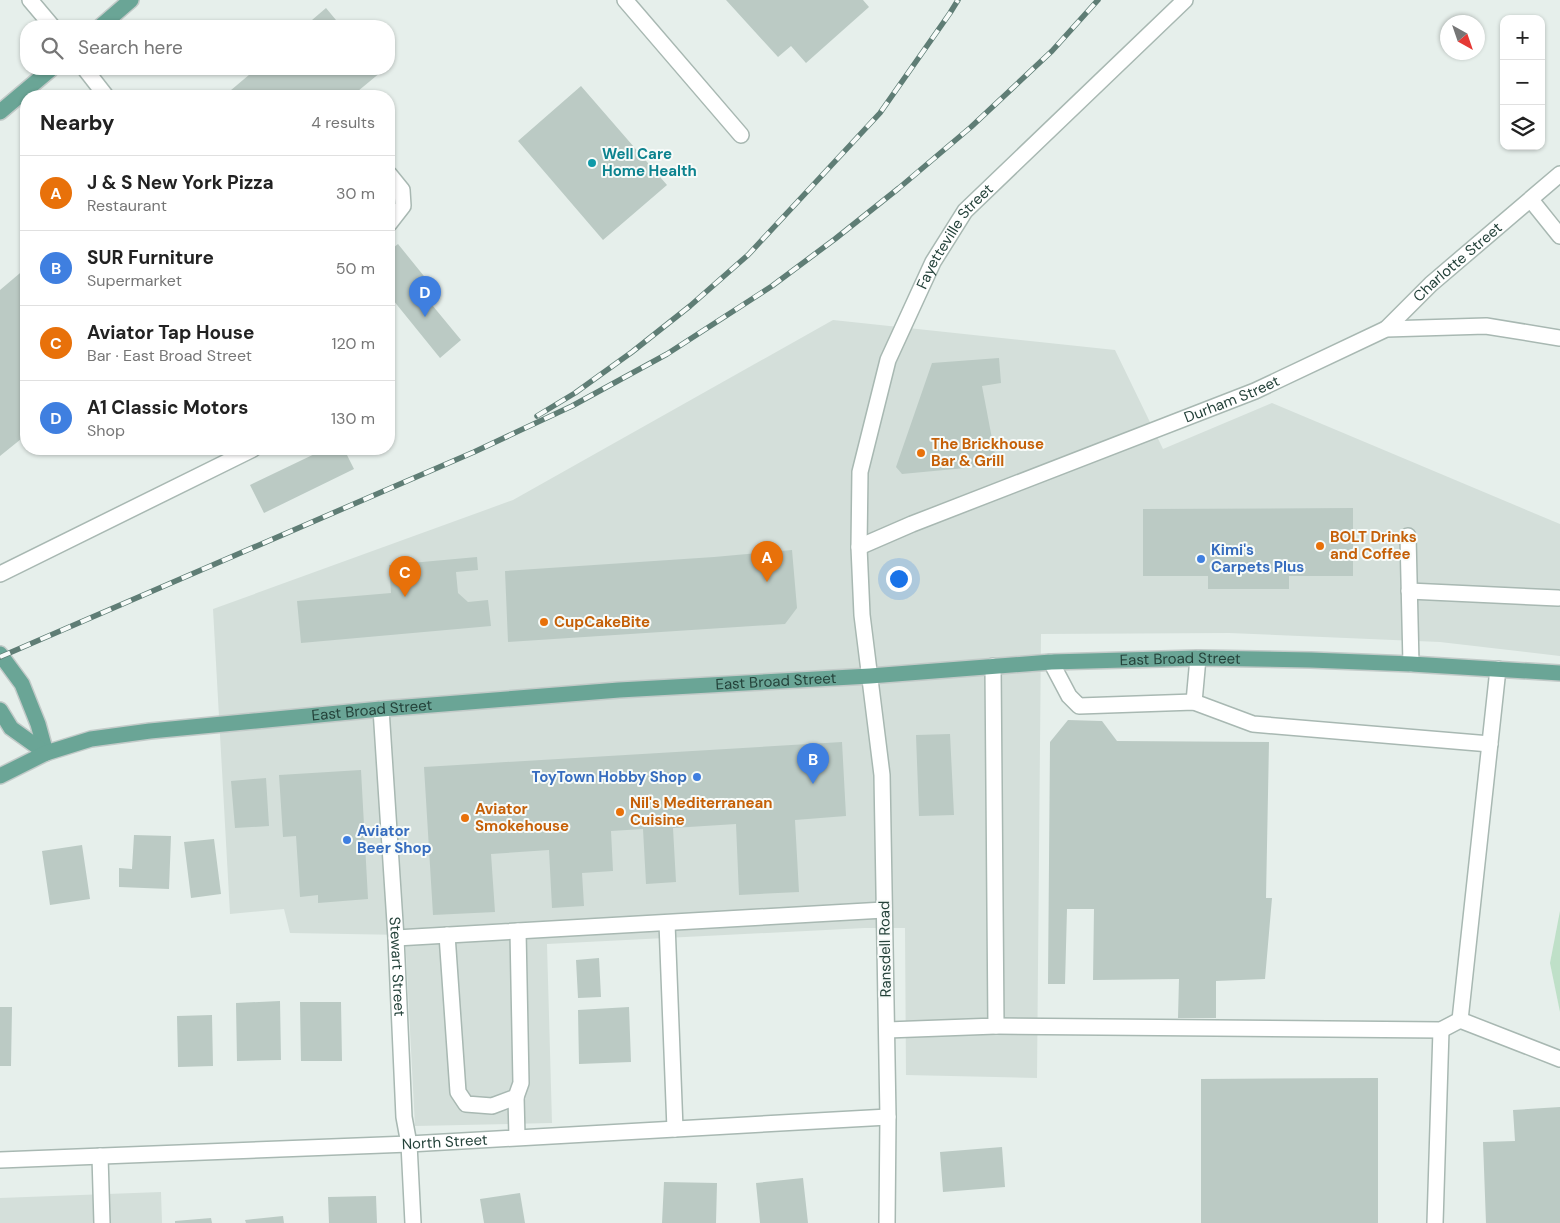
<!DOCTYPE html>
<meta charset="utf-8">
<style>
:root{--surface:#fff;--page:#f2f2f2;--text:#222;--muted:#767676;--line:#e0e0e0;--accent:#7c3aed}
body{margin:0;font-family:"DM Sans",sans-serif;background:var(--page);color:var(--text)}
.controls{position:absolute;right:15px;top:15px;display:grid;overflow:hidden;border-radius:10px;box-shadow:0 1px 4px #0004}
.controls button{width:45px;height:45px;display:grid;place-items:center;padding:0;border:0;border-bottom:1px solid var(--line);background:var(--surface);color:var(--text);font:25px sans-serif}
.compass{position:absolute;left:1440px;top:15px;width:45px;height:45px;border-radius:50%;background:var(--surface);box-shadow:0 1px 4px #0004;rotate:140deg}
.you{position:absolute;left:898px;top:578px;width:18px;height:18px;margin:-12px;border:4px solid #fff;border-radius:50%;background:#1a73e8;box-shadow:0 0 0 8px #1a73e833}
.badge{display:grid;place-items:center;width:32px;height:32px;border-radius:50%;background:var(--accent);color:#fff;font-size:16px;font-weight:700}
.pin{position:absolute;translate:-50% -41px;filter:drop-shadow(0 1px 2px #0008)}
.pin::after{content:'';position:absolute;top:26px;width:18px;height:15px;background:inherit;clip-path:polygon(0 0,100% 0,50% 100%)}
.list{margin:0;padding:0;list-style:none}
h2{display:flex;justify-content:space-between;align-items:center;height:65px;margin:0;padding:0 20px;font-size:21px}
h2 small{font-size:16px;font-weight:400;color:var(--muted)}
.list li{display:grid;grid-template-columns:32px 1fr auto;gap:15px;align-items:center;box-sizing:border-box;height:75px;padding:0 20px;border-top:1px solid var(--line)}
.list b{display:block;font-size:19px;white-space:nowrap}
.list p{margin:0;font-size:16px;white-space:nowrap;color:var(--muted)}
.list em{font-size:16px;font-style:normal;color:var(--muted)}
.icon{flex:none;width:28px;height:28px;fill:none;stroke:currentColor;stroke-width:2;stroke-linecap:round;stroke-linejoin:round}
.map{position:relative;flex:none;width:1560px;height:1223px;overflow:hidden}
.search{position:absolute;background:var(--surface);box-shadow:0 1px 4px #0004;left:20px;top:20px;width:375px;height:55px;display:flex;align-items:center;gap:12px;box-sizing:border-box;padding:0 18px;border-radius:20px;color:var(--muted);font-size:19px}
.panel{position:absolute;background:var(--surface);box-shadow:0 1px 4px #0004;left:20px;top:90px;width:375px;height:365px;border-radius:20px}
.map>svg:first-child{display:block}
</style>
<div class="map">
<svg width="1560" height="1223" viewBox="0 0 1560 1223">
<rect width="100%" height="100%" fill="#e6efeb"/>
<path fill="#d4dfda" d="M833,320l282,30 48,99 109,-46 288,121v132l-120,-14 -211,-9 -188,1 -4,444 -131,-3 -1,-147h-40l-318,16 5,179 -137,3 -10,-191 -115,-2 -6,-24 -54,5 -17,-305 300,-109z
M161,1192l1,31h-162v-25z"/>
<path fill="#bfe0c8" d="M1560,911v101l-10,-49z"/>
<path fill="#bbcac4" d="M726,0h137l6,7 -63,56 -15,-17 -13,11z
M326,8l15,18h-36z
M256,69h122l3,3 -29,24h-128z
M581,86l86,99 -64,55 -85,-99z
M398,244l34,42 -9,8 38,46 -21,18 -51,-63v-44z
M26,268v167l-26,21v-166z
M999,358l2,25 -19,3 15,79 -95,9 -6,-7 36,-104z
M325,449h19l10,20 -90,44 -14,-28z
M1353,508v68h-64v13h-81v-13h-65v-67z
M792,550l5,58 -12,16 -277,18 -3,-71 209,-14z
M477,557l1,13 -22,2 2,21 10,9 20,-2 3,26 -190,17 -4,-42 94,-8 -2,-28z
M1068,720l34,1 15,20 152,1 -3,156h6l-7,81 -49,2v37h-38l1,-39 -86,1 1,-71h-27l-2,75h-17l2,-242z
M950,734l4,81 -35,1 -3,-81z
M842,742l4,74 -51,4 4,72 -60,3 -3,-71 -63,4 3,54 -30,2 -3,-55 -32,2 2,40 -31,2 2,33 -32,2 -3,-58 -58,4 4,58 -62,3 -9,-148z
M361,770l7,129 -50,4v-8l-18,2 -4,-61 -13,1 -4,-62z
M266,778l3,48 -34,2 -4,-47z
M134,835l37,1 -2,53 -50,-2v-19l13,1z
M214,839l7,55 -30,4 -7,-56z
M82,845l8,54 -40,6 -8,-54z
M599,958l2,39 -23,1 -2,-38z
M280,1001l1,59 -44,1 -1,-58z
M300,1002h41l1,59h-41z
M0,1007h12l-1,59h-11z
M629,1007l2,55 -52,2 -1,-54z
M212,1015l1,51 -35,1 -1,-51z
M1378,1078v145h-177v-144z
M1560,1107v116h-74l-3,-81 32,-1 -2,-31z
M1002,1147l3,40 -62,5 -3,-40z
M803,1178l5,45h-48l-4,-40z
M664,1182l53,1 -1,40h-54z
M520,1193l5,30h-41l-4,-24z
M376,1196l1,27h-48l-1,-26z
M283,1216l1,7h-38l-1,-3z
M211,1218l1,5h-37v-2z"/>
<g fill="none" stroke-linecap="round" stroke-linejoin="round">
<g stroke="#a8b8b2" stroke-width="18">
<g id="minor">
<path d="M30,0l22,26"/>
<path d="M625,0l116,135"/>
<path d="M85,69l21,27"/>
<path d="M389,174l13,16 1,16 -14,18"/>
<path d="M1531,200l29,36"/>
<path id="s1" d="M1386,329l45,-45 129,-110"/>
<path d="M1408,536l3,128"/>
<path id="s2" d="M859,547l53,-23 343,-133 131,-62 100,-3 74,12"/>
<path d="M0,574l253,-125"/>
<path d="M1409,591l149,7"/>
<path d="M1051,662l18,34 10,10 115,-4 59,22 237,20"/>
<path d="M1194,702l4,-44"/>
<path id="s3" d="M381,709l15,229 8,179 5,27 4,79"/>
<path d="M667,923l8,206"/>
<path d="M447,935l11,157 8,12 26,2 24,-9 5,-14 -3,-152"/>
<path d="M396,938l488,-28"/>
<path d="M1460,1020l100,39"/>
<path d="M996,1026l445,4 19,-10 38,-351"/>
<path d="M887,1030l109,-4 -3,-360"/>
<path d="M516,1097l1,40"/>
<path d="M100,1156l2,67"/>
<path id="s4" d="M0,1160l409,-16 479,-27"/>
<path id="s5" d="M887,1223l1,-106 -6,-342 -20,-160 -3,-68 1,-75 28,-112 45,-98 32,-51 220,-211"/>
<path d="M1435,1223l6,-193"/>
</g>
</g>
<g stroke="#c2cac8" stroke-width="18">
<g id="major">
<path d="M101,26l30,-26"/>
<path d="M0,112l51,-43"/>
<path d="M0,654l22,30 16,40 8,29"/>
<path d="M0,710l11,18 35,25"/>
<path id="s6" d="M0,776l46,-23 45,-14 59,-8 231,-22 238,-19 251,-14 181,-14 147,-4 113,2 100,4 149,9"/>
</g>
</g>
<use href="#minor" stroke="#fff" stroke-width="15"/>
<use href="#major" stroke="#6aa596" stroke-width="15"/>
<g stroke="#5f7d75" stroke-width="5.5">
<path id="rail" d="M537,416l38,-23 57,-41 58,-46 58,-51 132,-142 70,-100 8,-13
M0,657l474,-205 98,-46 95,-52 105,-68 63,-47 64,-51 72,-61 81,-76 46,-51"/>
</g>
<use href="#rail" stroke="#f7fbf9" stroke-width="4" stroke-dasharray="11" stroke-linecap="butt"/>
</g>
<circle fill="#0f9aa8" stroke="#f7fbf9" stroke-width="2" cx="592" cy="163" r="5"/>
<g fill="#e8710a" stroke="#f7fbf9" stroke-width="2">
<circle cx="921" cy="453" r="5"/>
<circle cx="1320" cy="546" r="5"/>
<circle cx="544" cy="622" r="5"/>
<circle cx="620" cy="812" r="5"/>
<circle cx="465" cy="818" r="5"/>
</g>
<g fill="#3f7fe0" stroke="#f7fbf9" stroke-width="2">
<circle cx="1201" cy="559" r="5"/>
<circle cx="697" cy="777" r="5"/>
<circle cx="347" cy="840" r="5"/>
</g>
<g text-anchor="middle" stroke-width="4" stroke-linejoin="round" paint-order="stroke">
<g font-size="15" font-weight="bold" fill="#0d838f" stroke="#f7fbf9" text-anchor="start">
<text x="602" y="159">Well Care<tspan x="602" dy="17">Home Health</tspan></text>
</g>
<g font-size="15" fill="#24423a" stroke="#f7fbf9">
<text dy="5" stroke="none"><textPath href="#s5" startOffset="1009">Fayetteville Street</textPath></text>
<text dy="5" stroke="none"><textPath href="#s1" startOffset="98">Charlotte Street</textPath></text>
<text dy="5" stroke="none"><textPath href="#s2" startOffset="401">Durham Street</textPath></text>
<text dy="5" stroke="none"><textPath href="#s6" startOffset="1191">East Broad Street</textPath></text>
<text dy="5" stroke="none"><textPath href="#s6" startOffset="786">East Broad Street</textPath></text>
<text dy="5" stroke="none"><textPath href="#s6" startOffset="381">East Broad Street</textPath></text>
<text transform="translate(885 949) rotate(-91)" y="5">Ransdell Road</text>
<text dy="5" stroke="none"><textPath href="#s3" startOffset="258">Stewart Street</textPath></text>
<text dy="5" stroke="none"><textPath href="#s4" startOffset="445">North Street</textPath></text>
</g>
<g font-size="15" font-weight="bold" fill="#c56008" stroke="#f7fbf9" text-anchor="start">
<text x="931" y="449">The Brickhouse<tspan x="931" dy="17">Bar &amp; Grill</tspan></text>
<text x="1330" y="542">BOLT Drinks<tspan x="1330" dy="17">and Coffee</tspan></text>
<text x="554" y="627">CupCakeBite</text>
<text x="630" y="808">Nil's Mediterranean<tspan x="630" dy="17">Cuisine</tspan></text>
<text x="475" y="814">Aviator<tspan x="475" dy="17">Smokehouse</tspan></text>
</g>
<g font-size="15" font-weight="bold" fill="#366cbe" stroke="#f7fbf9" text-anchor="start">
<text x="1211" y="555">Kimi's<tspan x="1211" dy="17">Carpets Plus</tspan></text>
<text x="687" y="782" text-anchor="end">ToyTown Hobby Shop</text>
<text x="357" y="836">Aviator<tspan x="357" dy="17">Beer Shop</tspan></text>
</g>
</g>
</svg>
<div class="controls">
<button>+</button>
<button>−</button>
<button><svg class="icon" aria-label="layers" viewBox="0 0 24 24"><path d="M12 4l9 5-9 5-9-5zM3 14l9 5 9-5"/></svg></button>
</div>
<svg class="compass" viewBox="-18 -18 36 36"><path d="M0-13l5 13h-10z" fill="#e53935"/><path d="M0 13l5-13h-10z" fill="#767676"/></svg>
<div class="you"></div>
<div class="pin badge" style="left:767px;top:582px;background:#e8710a">A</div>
<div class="pin badge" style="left:813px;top:784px;background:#3f7fe0">B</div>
<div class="pin badge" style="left:405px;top:597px;background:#e8710a">C</div>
<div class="pin badge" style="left:425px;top:317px;background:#3f7fe0">D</div>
<div class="search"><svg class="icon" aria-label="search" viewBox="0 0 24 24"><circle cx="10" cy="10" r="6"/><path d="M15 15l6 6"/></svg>Search here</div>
<section class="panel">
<h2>Nearby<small>4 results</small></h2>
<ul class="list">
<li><span class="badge" style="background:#e8710a">A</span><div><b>J &amp; S New York Pizza</b><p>Restaurant</p></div><em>30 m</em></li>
<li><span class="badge" style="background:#3f7fe0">B</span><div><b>SUR Furniture</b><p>Supermarket</p></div><em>50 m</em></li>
<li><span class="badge" style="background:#e8710a">C</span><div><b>Aviator Tap House</b><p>Bar · East Broad Street</p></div><em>120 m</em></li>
<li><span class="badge" style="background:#3f7fe0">D</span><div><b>A1 Classic Motors</b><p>Shop</p></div><em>130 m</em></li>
</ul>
</section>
</div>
